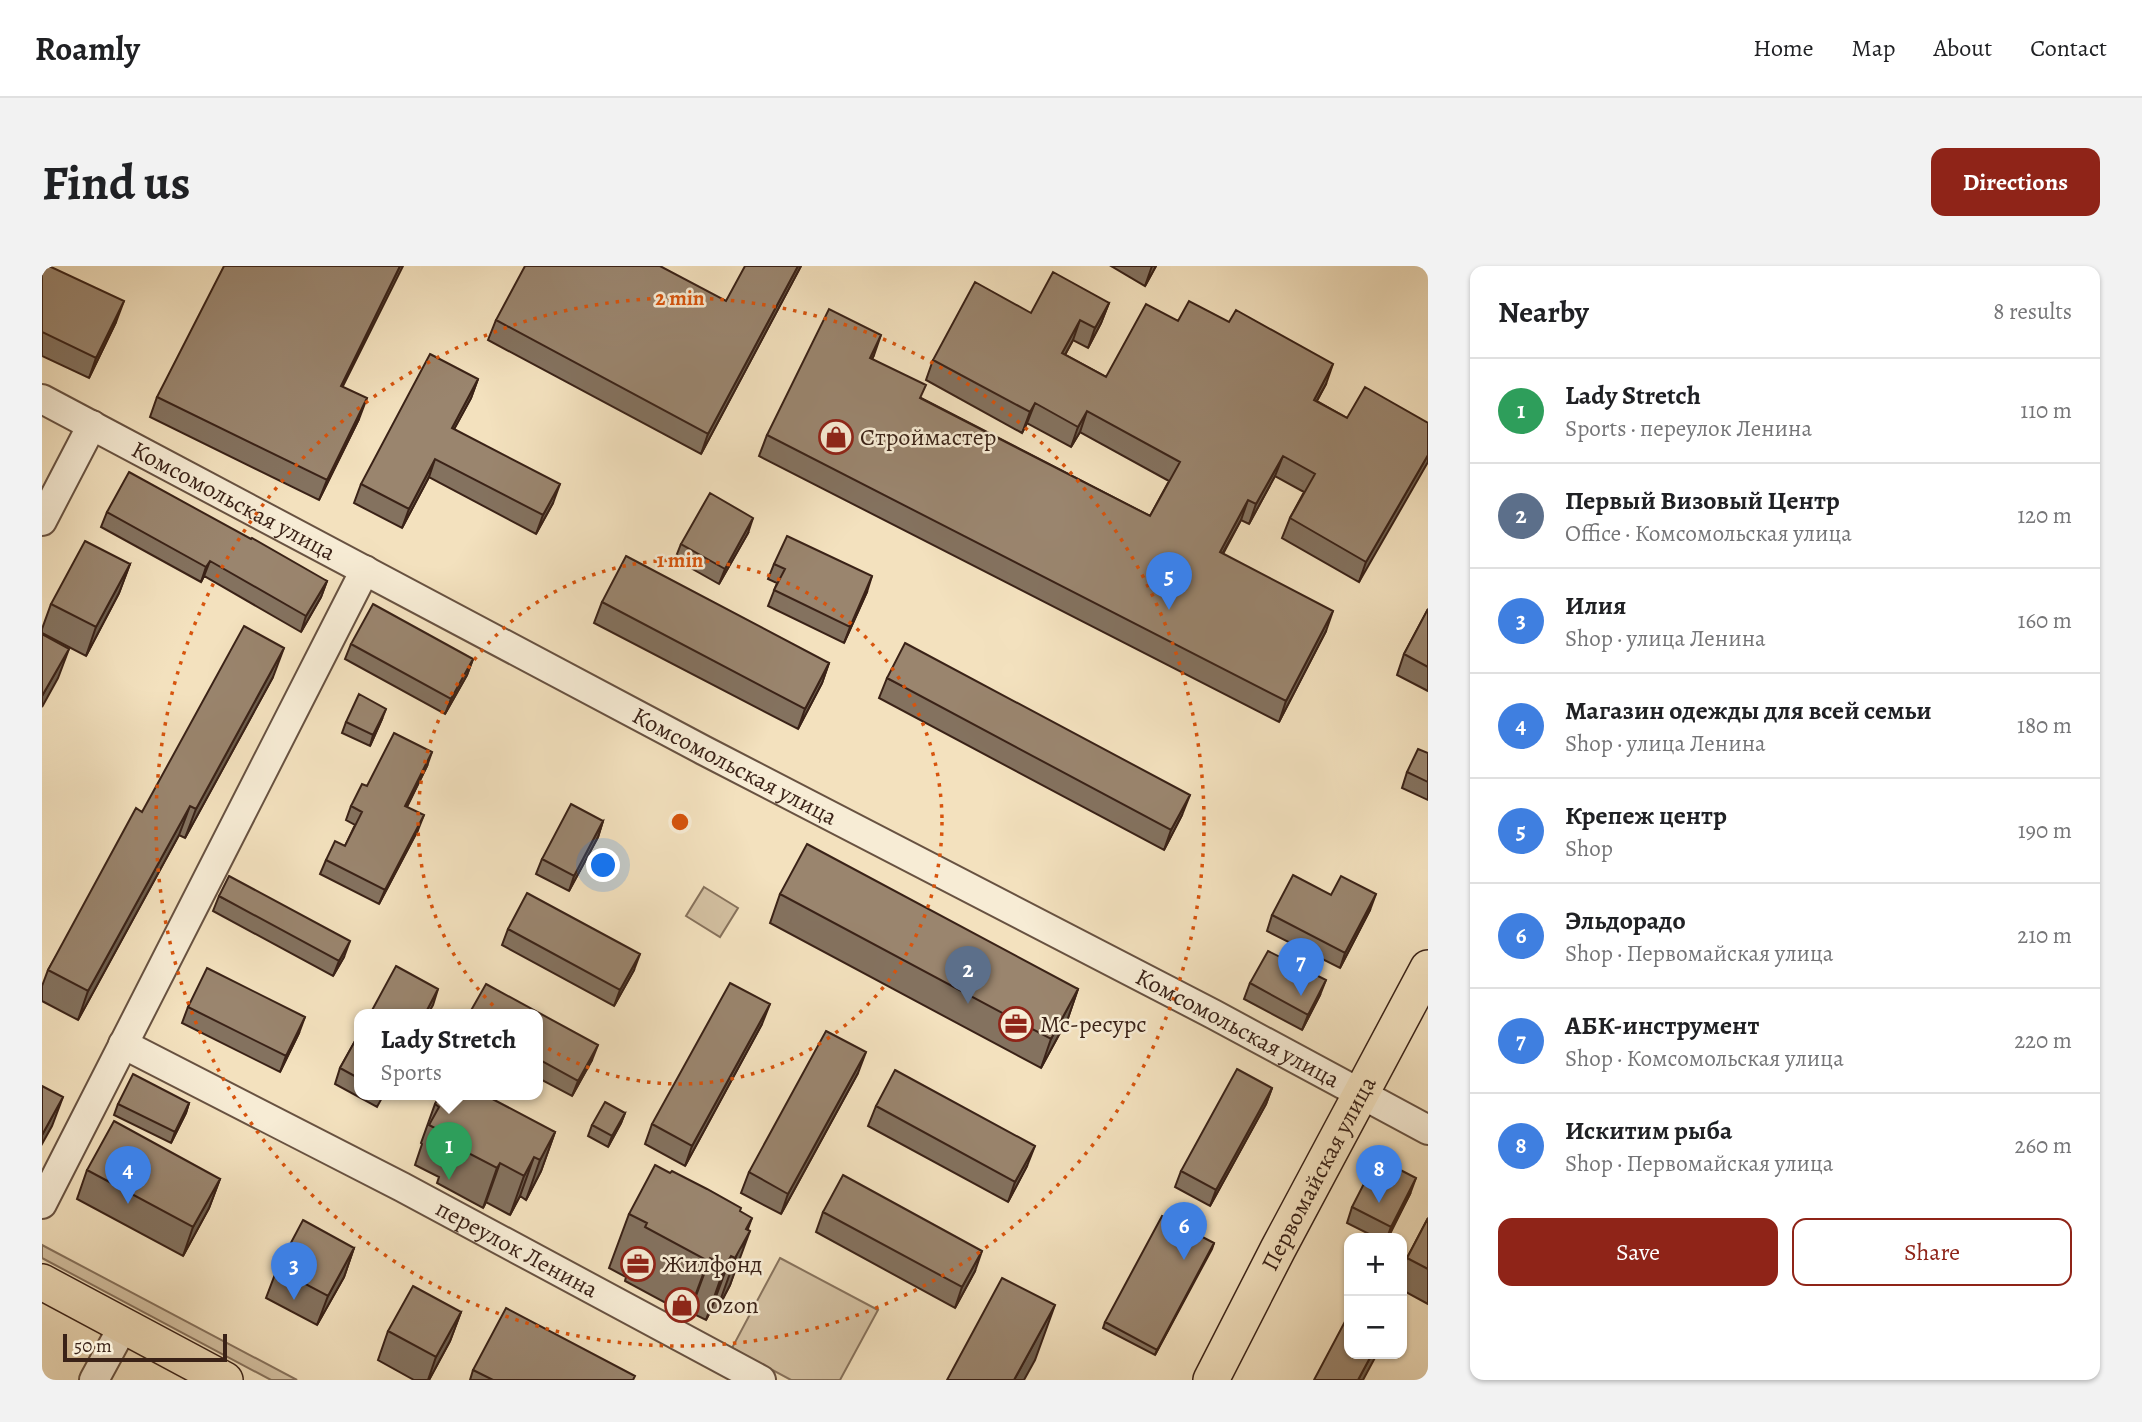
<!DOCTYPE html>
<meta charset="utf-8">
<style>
:root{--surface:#fff;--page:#f2f2f2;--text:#202124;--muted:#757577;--line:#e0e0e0;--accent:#8f2418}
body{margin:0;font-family:Alegreya,serif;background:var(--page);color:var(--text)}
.controls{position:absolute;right:21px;bottom:21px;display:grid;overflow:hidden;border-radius:14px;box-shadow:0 2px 5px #0004}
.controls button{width:63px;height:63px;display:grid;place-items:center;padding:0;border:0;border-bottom:2px solid var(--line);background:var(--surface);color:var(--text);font:35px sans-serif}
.scale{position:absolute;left:21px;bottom:18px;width:164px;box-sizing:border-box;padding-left:7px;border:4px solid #3a2217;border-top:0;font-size:19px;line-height:24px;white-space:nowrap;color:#3a2217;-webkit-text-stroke:5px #f7ecd5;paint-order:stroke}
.you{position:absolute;left:562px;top:600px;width:24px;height:24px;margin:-18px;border:5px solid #fff;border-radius:50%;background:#1a73e8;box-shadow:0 0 0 10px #1a73e833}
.badge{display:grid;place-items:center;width:46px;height:46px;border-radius:50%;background:var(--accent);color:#fff;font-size:23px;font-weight:700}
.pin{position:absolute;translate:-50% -58px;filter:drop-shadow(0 2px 4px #0008)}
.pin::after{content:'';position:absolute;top:37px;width:24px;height:21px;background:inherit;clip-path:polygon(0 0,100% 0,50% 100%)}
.popup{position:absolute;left:312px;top:743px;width:189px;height:91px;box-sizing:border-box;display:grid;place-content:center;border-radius:14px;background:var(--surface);filter:drop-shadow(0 2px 5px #0005);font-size:23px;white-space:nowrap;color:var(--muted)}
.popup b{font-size:26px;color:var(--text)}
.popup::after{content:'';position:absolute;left:50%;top:100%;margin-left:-14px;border:14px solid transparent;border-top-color:var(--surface)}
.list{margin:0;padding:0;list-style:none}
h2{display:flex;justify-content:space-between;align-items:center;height:91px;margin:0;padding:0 28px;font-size:30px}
h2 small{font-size:23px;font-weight:400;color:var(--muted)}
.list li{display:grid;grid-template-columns:46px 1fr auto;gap:21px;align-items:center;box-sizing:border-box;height:105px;padding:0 28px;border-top:2px solid var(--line)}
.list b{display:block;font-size:26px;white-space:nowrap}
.list p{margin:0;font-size:23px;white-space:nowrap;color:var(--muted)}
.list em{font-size:23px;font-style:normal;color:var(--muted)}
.actions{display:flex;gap:14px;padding:21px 28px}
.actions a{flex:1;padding:16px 0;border:2px solid var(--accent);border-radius:14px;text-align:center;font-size:24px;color:var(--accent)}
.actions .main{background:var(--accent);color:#fff}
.map{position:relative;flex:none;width:1386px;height:1114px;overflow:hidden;border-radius:14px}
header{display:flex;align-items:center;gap:42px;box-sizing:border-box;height:98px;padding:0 35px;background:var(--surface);border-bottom:2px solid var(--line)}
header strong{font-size:33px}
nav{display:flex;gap:38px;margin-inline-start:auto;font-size:24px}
.intro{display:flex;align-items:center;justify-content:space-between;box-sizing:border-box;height:168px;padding:0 42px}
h1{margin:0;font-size:49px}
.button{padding:18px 32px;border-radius:14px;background:var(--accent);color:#fff;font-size:24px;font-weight:700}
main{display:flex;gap:42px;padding:0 42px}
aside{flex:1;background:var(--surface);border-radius:14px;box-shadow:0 2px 5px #0004}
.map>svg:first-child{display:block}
</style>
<header>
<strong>Roamly</strong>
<nav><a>Home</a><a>Map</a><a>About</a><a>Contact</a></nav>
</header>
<div class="intro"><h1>Find us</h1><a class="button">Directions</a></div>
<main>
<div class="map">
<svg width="1386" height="1114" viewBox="0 0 1386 1114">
<rect width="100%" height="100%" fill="#f3e1be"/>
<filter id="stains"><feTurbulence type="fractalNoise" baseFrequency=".00286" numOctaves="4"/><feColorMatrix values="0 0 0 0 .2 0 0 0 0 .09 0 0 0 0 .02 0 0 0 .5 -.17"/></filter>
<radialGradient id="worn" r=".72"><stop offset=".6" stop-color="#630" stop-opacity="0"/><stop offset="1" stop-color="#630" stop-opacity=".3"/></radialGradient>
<path fill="#d4c1a2" stroke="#87725c" stroke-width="2" d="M662,621l34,21 -18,29 -34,-21z
M0,979l255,135h-26l-229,-122z
M738,992l98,52 -38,70h-49l-59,-32z"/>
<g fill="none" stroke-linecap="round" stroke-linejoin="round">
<g stroke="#685241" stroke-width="32">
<g id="minor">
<path id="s1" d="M0,133l661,351 510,264 215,116"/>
<path d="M0,255l50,-96"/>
<path id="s2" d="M81,778l279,143 359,193"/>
<path d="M0,938l323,-634"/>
<path d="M52,1114l30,-55"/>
</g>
</g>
<g stroke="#3a2217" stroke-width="38">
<g id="major">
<path d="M0,1016l183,98"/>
<path id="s3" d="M1169,1114l67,-131 150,-281"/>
</g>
</g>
<use href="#minor" stroke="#f7ecd5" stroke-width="28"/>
<use href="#major" stroke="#f3e1be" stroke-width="35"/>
</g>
<path fill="#84725f" stroke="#3a2217" stroke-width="2" d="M0,0l74,56 -27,56 -47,-22z
M759,0l-100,188 -213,-114 8,-20 230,-19z
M1069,0h45l-11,20z
M1067,37l-8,20 -13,25 -15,-8 -8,15 41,22 72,-56 148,63 -9,17 30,17 81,5 -69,159 -77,-44 8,-20 14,-26 -29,-16 -26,48 -8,-4 -18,34 103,77 -47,91 -520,-266 8,-21 107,-80 -2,4 49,39 229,118 19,-35 -89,-49 -9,15 -44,-24 -5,10 -96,-53 7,-20 98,-47z
M436,113l-7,19 -17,31 99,74 -17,31 -107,-57 -27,51 -48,-25 7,-19z
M301,121l16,32 -40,81 -169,-83 7,-20z
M65,246l220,69 -6,16 -20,35 -97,-56 -3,6 -100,-55z
M706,267l-29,51 -44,-25 6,-15z
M88,298l-11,29 -33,63 -44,-23v-4l9,-25z
M732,298l93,28 -23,51 -76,-37 9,-23 -9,-4z
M560,336l227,61 -7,20 -24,46 -204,-106z
M1386,343v82l-31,-16 7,-21z
M309,378l122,15 -6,16 -22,39 -100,-55z
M231,411l-88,161 -6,-3 -101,185 -36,-19v-15l6,-16 94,-158z
M845,412l295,137 -18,35 -285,-152z
M340,453l-12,27 -28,-13 4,-11z
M1386,487v47l-26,-12 5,-16z
M385,500l-20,41 11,23 -39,74 -59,-30 6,-14 19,-14 10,-21 -9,-5 5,-14 16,-20z
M561,555l-5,16 -29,54 -33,-17 6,-15z
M738,628l298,95 -10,29 -27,50 -271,-145z
M1289,629l39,15 -30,58 -73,-37 5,-16z
M177,630l125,61 -11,19 -120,-65z
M466,663l126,41 -20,36 -112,-61z
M1208,717l70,12 -18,35 -58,-31z
M146,741l111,26 -19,39 -98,-49z
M496,748l54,46 -20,36 -34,-18z
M720,758l-77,142 -40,-22 7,-20z
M318,766v62h24l-7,13 -42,-23 5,-16z
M816,807l-77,141 -40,-21 8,-21z
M1230,822l-6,16 -56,102 -35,-19 6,-16z
M147,837l-3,10 -15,30 -57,-28 4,-11z
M393,838l120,28 -14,39 -15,29 -6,-4 -10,19 -24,-13 -3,6 -46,-25 2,-6 -24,-12 7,-21 -1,-1z
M834,840l151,60 -19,36 -140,-76z
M583,847l-4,10 -13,24 -20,-11 4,-11z
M45,904l133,9 -11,29 -26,48 -106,-57z
M1368,928l-22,44h-11l-30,-15 5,-16z
M698,946l8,18 -18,55 -14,27 -5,-2 -5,10 -16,-8 -2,3 -63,-34 1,-4 -17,-9 20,-54z
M781,946l152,59 -20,37 -139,-76z
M1386,952v86l-26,-14v-18l5,-14z
M1172,977l-59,112 -52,-27 2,-6z
M312,982l-10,29 -27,48 -51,-27 11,-29z
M419,1046l-11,29 -21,39h-15l-36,-20 10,-29z
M431,1104l160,10h-163z"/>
<path fill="#6c5d4d" stroke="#3a2217" stroke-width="2" d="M358,0h3l-70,140 8,-20z
M756,0h3l-100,188 7,-20z
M1110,0h4l-11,20z
M82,35l-8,21 -27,56 7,-20z
M1067,37l-8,20 -13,25 7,-20z
M1038,54l-7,20 -18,33 7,-20z
M839,69l-7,20 -11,23 7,-20z
M1291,98l-7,20 -20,36 8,-20z
M436,113l-7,19 -26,48 7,-18z
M325,132l-8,21 -40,81 8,-20z
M993,137l-8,20 -5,10 8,-21z
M1045,145l-7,21 -9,15 7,-20z
M1386,189v7l-69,120 7,-20z
M1241,190l-8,20 -26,48 7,-20z
M393,193l-6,18 -27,51 7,-19z
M518,218l-7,19 -17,31 7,-19z
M1206,234l-7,20 -29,52 8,-20z
M711,252l-5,15 -29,51 6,-15z
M168,295l-6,15 -3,6 5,-15z
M88,298l-11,29 -33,63 10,-29z
M830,310l-5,16 -23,51 6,-16z
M285,315l-6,16 -20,35 5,-16z
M1291,345l-7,20 -47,91 7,-21z
M242,382l-11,29 -88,161 11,-29z
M27,383l-11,29 -16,29v-11z
M431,393l-6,16 -22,39 6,-15z
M787,397l-7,20 -24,46 7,-20z
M344,443l-4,10 -12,27 3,-11z
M390,486l-5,14 -27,54 5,-14z
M1148,529l-8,20 -18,35 7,-20z
M148,540l-11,29 -101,185 10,-29z
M382,549l-6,15 -39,74 6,-14z
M561,555l-5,16 -29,54 5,-15z
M1334,628l-6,16 -30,58 5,-15z
M308,675l-6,16 -11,19 6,-15z
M598,688l-6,16 -20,36 6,-16z
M1284,714l-6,15 -18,35 6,-15z
M396,723l-5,16 -5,9h-3z
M1036,723l-10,29 -27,50 10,-29z
M728,738l-8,20 -77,142 7,-20z
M263,751l-6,16 -19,39 6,-16z
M556,779l-6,15 -20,36 6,-15z
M824,786l-8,21 -77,141 7,-20z
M1230,822l-6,16 -56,102 6,-16z
M21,831l-11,29 -10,18v-9z
M147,837l-3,10 -15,30 4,-11z
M583,847l-4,10 -13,24 4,-11z
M513,866l-14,39 -15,29 14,-40z
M993,880l-8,20 -19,36 7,-20z
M492,891l-14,39 -10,19 14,-39z
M458,897l-14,39 -3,6 14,-40z
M1374,912l-6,16 -23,44 4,-11z
M178,913l-11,29 -26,48 10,-29z
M710,952l-11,30 9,-17 -20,54 -14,27 30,-83z
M1172,977l-2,6 -57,106 2,-5z
M312,982l-10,29 -27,48 11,-29z
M940,985l-7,20 -20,37 7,-21z
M689,990l-20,54 -5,10 19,-54z
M668,992l-20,54 -2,3 20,-54z
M1013,1039l-20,55 -11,20h-10z
M419,1046l-11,29 -21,39h-1l8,-23z
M1330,1088h5l-14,26h-5z"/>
<path fill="#9a856e" stroke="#3a2217" stroke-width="2" d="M0,0h7l75,35 -28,57 -54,-26z
M182,0h176l-59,120 26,12 -40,82 -170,-83z
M483,0h135l66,35 19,-35h53l-90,168 -212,-114z
M1011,6l56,31 -14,25 -15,-8 -18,33 44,24 40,-73 32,17 11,-20 40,21 7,-12 97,54 -19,36 33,18 18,-31 63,36v32l-62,107 -76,-44 25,-44 -32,-18 -27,48 -8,-4 -28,52 113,59 -47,90 -519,-266 62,-126 52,26 -11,23 56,27 -6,13 230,118 30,-54 -93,-51 -9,16 -43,-24 -5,9 -97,-52 42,-78 56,31z
M388,88l48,25 -26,49 108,56 -17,31 -108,-56 -26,50 -48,-25z
M87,206l122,67 1,-1 75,43 -21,35 -96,-55 -4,6 -99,-55z
M668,227l43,25 -28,51 -44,-25z
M745,270l85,40 -22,51 -76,-37 11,-21 -11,-5z
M43,275l45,23 -34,63 -45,-23z
M584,290l203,107 -24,46 -203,-107z
M331,338l100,55 -22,40 -100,-55z
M1386,343v58l-24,-13z
M202,360l40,22 -88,161 -6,-3 -102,185 -40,-21 88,-162 6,4z
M0,368l27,15 -27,47z
M863,377l285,152 -19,35 -284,-152z
M317,428l27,15 -13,26 -27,-13z
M352,467l38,19 -27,54 19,9 -39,75 -59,-30 9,-19 10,5 17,-34 -11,-6 11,-22 5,2z
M1376,483l10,4v29l-21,-10z
M529,538l32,17 -29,55 -32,-17z
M765,578l271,145 -27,50 -271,-145z
M1251,609l38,20 10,-19 35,18 -31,59 -73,-38z
M187,610l121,65 -11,20 -120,-65z
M485,627l113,61 -20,36 -112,-61z
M1226,685l58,29 -18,35 -58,-32z
M354,700l42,23 -13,25h-55z
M165,702l98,49 -19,39 -98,-49z
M688,717l40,21 -78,142 -40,-22z
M444,718l112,61 -20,36 -40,-22v-45h-69z
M784,765l40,21 -78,142 -39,-22z
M318,766v47l-20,-11z
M1195,803l35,19 -56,102 -35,-19z
M853,804l140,76 -20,36 -139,-76z
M91,808l56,29 -14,29 -57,-28z
M0,820l21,11 -21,38z
M398,828h43l72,38 -15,28 -6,-3 -10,19 -24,-13 -3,5 -46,-24 3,-6 -25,-13 10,-18 -4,-3z
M563,836l20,11 -13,23 -20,-11z
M72,855l106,58 -27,48 -106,-57z
M1335,892l39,20 -25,49 -39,-20z
M613,899l15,8 2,-2 35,18 34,19 -1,3 12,7 -6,11 4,2 -15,27 -4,-2 -6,10 -15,-8 -2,3 -63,-34 2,-4 -18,-9z
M801,909l139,76 -20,36 -139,-75z
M1120,950l52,27 -57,107 -52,-28z
M1386,952v51l-21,-11z
M261,954l51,28 -26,48 -51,-27z
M960,1012l53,27 -41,75h-67z
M371,1020l48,26 -25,45 -48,-26z
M464,1042l129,68 -2,4h-140l-20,-10z
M1307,1048v40h23l-14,26h-44z"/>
<g fill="none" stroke="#d7540d" stroke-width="3.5" stroke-dasharray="3.5 7">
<circle cx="638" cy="556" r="262"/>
<circle cx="638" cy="556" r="524"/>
</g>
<defs>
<g id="shop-ring" transform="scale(1.75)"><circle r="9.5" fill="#f7ecd5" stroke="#8f2418" stroke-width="1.5"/><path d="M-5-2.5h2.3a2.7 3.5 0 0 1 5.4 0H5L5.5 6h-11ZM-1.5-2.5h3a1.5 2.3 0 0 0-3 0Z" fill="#8f2418"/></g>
<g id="office-ring" transform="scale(1.75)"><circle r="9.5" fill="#f7ecd5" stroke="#8f2418" stroke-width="1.5"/><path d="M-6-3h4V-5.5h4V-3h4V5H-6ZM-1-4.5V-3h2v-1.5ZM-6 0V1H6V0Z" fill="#8f2418"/></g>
</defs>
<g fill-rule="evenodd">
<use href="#shop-ring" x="794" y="171"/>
<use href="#office-ring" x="974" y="758"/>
<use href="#office-ring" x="596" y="998"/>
<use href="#shop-ring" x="640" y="1039"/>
</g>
<g text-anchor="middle" stroke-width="5" stroke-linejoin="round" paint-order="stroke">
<g font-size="24" fill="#3a2217" stroke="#f7ecd5" text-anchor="start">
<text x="818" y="179">Строймастер</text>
<text x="998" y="766">Мс-ресурс</text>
<text x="620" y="1006">Жилфонд</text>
<text x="664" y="1047">Ozon</text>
</g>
<g font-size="24" fill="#3a2217" stroke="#f7ecd5">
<text dy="8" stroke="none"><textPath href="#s1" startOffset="217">Комсомольская улица</textPath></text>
<text dy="8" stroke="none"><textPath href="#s1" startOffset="784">Комсомольская улица</textPath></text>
<text dy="8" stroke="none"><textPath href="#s1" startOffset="1351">Комсомольская улица</textPath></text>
<text dy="8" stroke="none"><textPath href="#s3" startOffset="233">Первомайская улица</textPath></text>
<text dy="8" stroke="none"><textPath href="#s2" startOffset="444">переулок Ленина</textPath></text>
</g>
</g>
<circle cx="638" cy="556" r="10" fill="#d7540d" stroke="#f7ecd5" stroke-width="3.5"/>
<g font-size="21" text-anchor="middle" font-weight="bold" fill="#d7540d" stroke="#f7ecd5" stroke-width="5" stroke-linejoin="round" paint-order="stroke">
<text x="638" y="39">2 min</text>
<text x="638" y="301">1 min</text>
</g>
<rect width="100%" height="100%" filter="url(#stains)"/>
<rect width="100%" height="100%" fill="url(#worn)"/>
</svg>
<div class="controls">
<button>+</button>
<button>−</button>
</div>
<div class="scale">50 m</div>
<div class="you"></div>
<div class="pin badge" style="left:407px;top:914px;background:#2e9e5b">1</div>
<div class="popup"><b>Lady Stretch</b>Sports</div>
<div class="pin badge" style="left:926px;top:738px;background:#5c6f8a">2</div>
<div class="pin badge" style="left:252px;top:1034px;background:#3f7fe0">3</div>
<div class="pin badge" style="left:86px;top:938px;background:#3f7fe0">4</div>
<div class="pin badge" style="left:1127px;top:344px;background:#3f7fe0">5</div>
<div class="pin badge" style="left:1142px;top:994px;background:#3f7fe0">6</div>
<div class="pin badge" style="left:1259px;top:730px;background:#3f7fe0">7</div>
<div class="pin badge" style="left:1337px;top:937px;background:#3f7fe0">8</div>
</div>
<aside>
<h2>Nearby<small>8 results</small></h2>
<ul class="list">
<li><span class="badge" style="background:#2e9e5b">1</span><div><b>Lady Stretch</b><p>Sports · переулок Ленина</p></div><em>110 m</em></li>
<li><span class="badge" style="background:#5c6f8a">2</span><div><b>Первый Визовый Центр</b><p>Office · Комсомольская улица</p></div><em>120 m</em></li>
<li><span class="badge" style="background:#3f7fe0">3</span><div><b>Илия</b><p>Shop · улица Ленина</p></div><em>160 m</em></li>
<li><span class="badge" style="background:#3f7fe0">4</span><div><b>Магазин одежды для всей семьи</b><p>Shop · улица Ленина</p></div><em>180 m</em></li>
<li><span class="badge" style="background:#3f7fe0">5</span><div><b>Крепеж центр</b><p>Shop</p></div><em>190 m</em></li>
<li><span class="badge" style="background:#3f7fe0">6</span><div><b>Эльдорадо</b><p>Shop · Первомайская улица</p></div><em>210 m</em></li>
<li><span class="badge" style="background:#3f7fe0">7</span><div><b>АБК-инструмент</b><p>Shop · Комсомольская улица</p></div><em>220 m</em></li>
<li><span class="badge" style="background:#3f7fe0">8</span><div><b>Искитим рыба</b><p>Shop · Первомайская улица</p></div><em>260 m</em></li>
</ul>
<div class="actions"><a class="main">Save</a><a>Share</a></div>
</aside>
</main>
